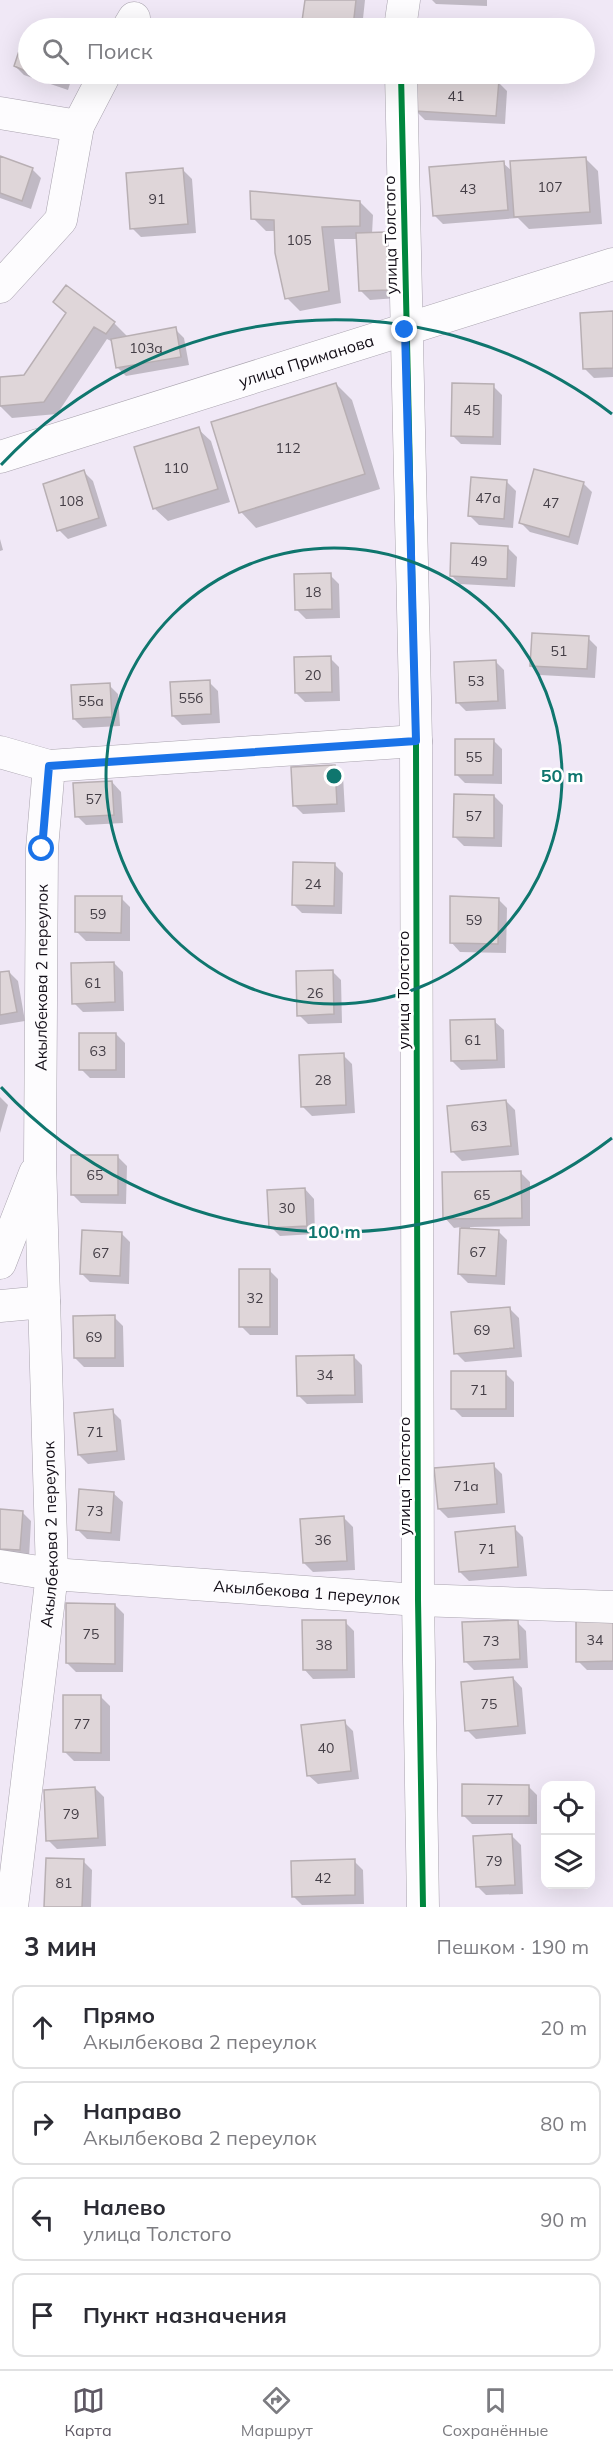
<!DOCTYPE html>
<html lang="ru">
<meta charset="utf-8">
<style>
:root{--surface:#fff;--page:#f7f7f7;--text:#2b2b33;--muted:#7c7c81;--line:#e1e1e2;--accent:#5f5964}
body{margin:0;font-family:Mulish,sans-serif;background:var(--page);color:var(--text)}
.controls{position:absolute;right:18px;bottom:18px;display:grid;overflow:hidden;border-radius:12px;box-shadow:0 6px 24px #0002}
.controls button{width:54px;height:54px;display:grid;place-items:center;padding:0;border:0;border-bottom:2px solid var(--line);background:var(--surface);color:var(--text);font:30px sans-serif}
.stop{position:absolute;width:18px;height:18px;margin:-14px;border:4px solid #1a73e8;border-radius:50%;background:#fff}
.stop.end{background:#1a73e8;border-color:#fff;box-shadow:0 2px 6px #0008}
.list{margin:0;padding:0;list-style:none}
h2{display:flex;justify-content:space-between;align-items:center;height:78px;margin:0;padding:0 24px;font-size:26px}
h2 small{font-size:20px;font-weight:400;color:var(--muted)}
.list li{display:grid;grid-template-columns:39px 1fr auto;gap:18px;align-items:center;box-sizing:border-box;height:84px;margin:0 12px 12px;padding:0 12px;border:2px solid var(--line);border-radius:12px}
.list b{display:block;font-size:22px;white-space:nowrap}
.list p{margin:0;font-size:20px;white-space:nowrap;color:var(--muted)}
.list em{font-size:20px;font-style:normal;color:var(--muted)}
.icon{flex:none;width:33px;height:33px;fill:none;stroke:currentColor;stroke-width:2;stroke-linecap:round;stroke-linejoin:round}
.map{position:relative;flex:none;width:613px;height:1907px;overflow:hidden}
.search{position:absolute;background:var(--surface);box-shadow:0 6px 24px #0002;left:18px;right:18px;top:18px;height:66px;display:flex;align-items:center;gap:15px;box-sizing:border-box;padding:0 21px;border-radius:33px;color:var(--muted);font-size:22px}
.sheet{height:462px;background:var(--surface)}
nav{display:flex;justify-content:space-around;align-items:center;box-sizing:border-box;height:84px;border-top:2px solid var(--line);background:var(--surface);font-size:16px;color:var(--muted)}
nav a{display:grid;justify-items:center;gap:3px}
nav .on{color:var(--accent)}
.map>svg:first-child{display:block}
</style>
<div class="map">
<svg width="613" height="1907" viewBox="0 0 613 1907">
<rect width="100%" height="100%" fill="#f0e8f6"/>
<path fill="#0003" d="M306,0h59l-3,28h-51l-7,-7z
M432,0h55v6l-51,-2z
M26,35l2,1v38h45l-5,16 -44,-15 -9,-9z
M498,82l9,9 -2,33 -80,-4 -9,-9z
M0,158l32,11 9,9 -10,31 -31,-11z
M585,158l13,13 4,53 -73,5 -11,-11 -75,6 -9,-9 69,-52 10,9z
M183,170l9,9 4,54 -55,4 -9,-9z
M360,202l13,13 -1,19 13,-1 9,9 3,56 -27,2 -9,-9 -3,-52h-24l7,64 -41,8 -13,-13 -11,-67h-10l-13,-13z
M613,312v65l-19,1 -9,-9z
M67,314l47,9 14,14 47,-8 9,9 5,27 -63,11 -9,-9 -4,-25 -6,-3 -50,75 -45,4 -12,-12v-27l25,-3z
M336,384l16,16 28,89 -124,39 -15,-16z
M493,386l9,9 -1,50 -40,-1 -9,-9z
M198,429l13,12 19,61 -62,19 -13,-12 -19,-61z
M84,472l9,9 14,45 -39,13 -9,-9z
M507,482l9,9 -3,37 -34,-3 -9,-9z
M583,483l9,9 -14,53 -48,-13 -9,-9z
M0,539l3,11 -3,1z
M508,548l9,9 -2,30 -55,-3 -9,-9z
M330,575l9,9 1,34 -34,1 -9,-9z
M588,638l9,9 -2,31 -55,-3 -9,-9z
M330,658l9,9 1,34 -35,1 -9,-9z
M495,661l9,9 2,39 -40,2 -9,-9z
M209,682l9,9 2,32 -38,2 -9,-9z
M109,685l9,9 2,32 -37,2 -9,-9z
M493,740l9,9v35l-37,-1 -9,-9z
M334,767l9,9 2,36 -42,2 -9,-9z
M112,782l9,10 2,31 -37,2 -9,-9z
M494,796l9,9 -1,42 -38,-1 -9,-9z
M334,864l9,9 -1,41 -40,-1 -9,-9z
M121,898l9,9v34h-44l-9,-9z
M498,899l9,9 -1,45 -46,-1 -9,-10z
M114,963l9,9 1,39 -41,1 -9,-9z
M332,971l9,9 1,43 -34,1 -9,-9z
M9,972l9,9 7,40 -25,4v-51z
M494,1021l10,9 1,38 -44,2 -9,-9z
M116,1034l9,9v35h-35l-9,-9z
M343,1055l9,9 3,49 -43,3 -9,-9z
M0,1097l8,8 -8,28z
M506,1101l9,9 4,45 -57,6 -9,-9z
M118,1157l9,9 -1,38 -45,-1 -9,-9z
M521,1173l9,9v44l-60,1v3l28,1 9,9 -2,45 -37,-2 -9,-9 2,-47 -7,1 -9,-10z
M305,1189l9,10 1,35 -35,2 -9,-9z
M121,1233l9,9 -1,42 -39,-2 -9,-9z
M269,1270l9,9v56h-28l-9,-9z
M510,1309l9,9 3,39 -57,5 -9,-9z
M114,1317l9,9 1,41h-40l-9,-9z
M353,1356l9,9 1,38 -56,1 -9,-9z
M505,1373l9,9v35h-52l-9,-9z
M112,1411l9,9 4,40 -37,4 -9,-9z
M493,1465l9,9 3,39 -57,5 -9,-9z
M113,1493l10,9 -3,39 -33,-2 -9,-9z
M0,1511l22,1 9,9 -2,37 -29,-1z
M344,1518l9,9 2,43 -42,2 -9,-9z
M514,1528l9,9 4,39 -58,5 -9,-9z
M115,1605l9,9 -1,58h-47l-9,-9z
M613,1620v50h-26l-9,-9z
M345,1622l9,9 1,47 -42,1 -9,-10z
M517,1622l9,9 2,37 -54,2 -9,-9z
M513,1678l9,10 4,46 -50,5 -9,-9z
M101,1697l9,9v55h-36l-9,-9z
M344,1722l9,9 6,48 -41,5 -10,-9z
M528,1786l9,9v29h-65l-9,-9z
M95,1788l9,9 2,49 -49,3 -9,-9z
M512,1836l9,9 2,49 -37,1 -9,-9z
M83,1861l9,9 -1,37h-45z
M354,1861l9,9 1,34 -62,1 -9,-9z"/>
<path fill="#dfd6d9" stroke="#b8afb3" stroke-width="1.5" d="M305,0h51l-3,27 -51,-6z
M25,33l3,2v37l-14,-6z
M34,74h27l-2,8z
M416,75l83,5 -3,36 -81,-5z
M0,156l33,12 -11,33 -22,-8z
M586,157l4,55 -76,5 -4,-56z
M504,161l4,49 -75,6 -4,-49z
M183,168l5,56 -58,5 -4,-56z
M250,191l110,10v25l-38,1 7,64 -44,8 -10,-46 -1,-33 -23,-1z
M386,232l3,58 -30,1 -3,-58z
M66,285l49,37 -9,12 -12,-7 -50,75 -44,4v-29l24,-2 42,-62 -13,-11z
M613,311v57l-30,1 -3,-56z
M176,327l5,30 -65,11 -5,-29z
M336,383l29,91 -126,39 -28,-91z
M452,383l42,1 -1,53 -42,-1z
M199,427l19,62 -65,20 -19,-62z
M534,469l50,13 -15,55 -50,-14z
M84,470l15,48 -42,13 -14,-47z
M471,477l36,3 -3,39 -36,-3z
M451,543l57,3 -1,33 -57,-3z
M331,573l1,36 -37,1 -1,-36z
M532,633l57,3 -2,33 -57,-3z
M331,656l1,36 -37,1 -1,-36z
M496,660l2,41 -42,2 -2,-41z
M210,680l1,34 -39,2 -2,-34z
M110,683l2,34 -39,2 -2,-34z
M455,739h39l-1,36h-38z
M335,765l2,39 -44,2 -2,-39z
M112,781l2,34 -39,2 -2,-34z
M454,794l40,1v43l-41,-1z
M293,862l42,1 -1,43 -42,-1z
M75,896h47l-1,37 -46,-1z
M450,896l49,2 -1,46 -48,-1z
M114,962l1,40 -43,2 -1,-41z
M333,970l1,44 -37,2 -1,-45z
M9,971l8,41 -17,3v-43z
M495,1019l2,41 -46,1 -1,-41z
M79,1033h37v37h-37z
M344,1053l2,52 -45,2 -2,-52z
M506,1100l5,46 -60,6 -4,-46z
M71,1155h47v40h-47z
M521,1171l1,47 -79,1 -1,-47z
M305,1188l2,38 -38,2 -2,-38z
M460,1228l39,2 -3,46 -38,-2z
M82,1230l40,2 -2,44 -40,-2z
M239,1269h31v58h-31z
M510,1307l4,41 -60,6 -3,-42z
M115,1315v43h-41l-1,-42z
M354,1355l1,40 -58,1 -1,-40z
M451,1371h55v38h-55z
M113,1409l4,42 -39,4 -4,-42z
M494,1463l3,41 -59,5 -4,-41z
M79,1489l35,3 -3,41 -35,-3z
M0,1509l23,2 -3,39 -20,-1z
M344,1516l3,45 -44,2 -3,-44z
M515,1526l3,41 -59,5 -4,-40z
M66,1603l49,1v60l-49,-1z
M613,1618v43l-37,1v-43z
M302,1620h44l1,50h-44z
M518,1620l2,39 -56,3 -2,-40z
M513,1677l5,49 -53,5 -4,-49z
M63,1695h38v58l-38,-1z
M345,1720l6,51 -44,5 -6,-51z
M462,1784l67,1v31h-67z
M95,1787l3,51 -52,3 -2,-51z
M512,1834l3,51 -39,2 -3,-51z
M46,1858l38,1 -2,48h-38z
M355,1859v36l-63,2 -1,-36z"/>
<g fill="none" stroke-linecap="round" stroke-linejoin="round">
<g stroke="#a9a3ae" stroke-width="33">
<g id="minor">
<path d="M128,28l6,-10"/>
<path d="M400,28l4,-28"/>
<path d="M401,74l15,667 2,859 5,307"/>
<path d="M0,113l78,13"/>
<path d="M0,287l61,-67 17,-94 27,-52"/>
<path id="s1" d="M0,457l613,-193"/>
<path d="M0,752l49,14"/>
<path d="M0,1263l35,-90"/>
<path d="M0,1306l44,-4"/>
<path id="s2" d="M0,1566l52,8 366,26 195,7"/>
<path id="s3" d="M12,1907l40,-333 -12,-413 2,-312 7,-83 367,-25"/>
</g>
</g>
<use href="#minor" stroke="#fdfcfe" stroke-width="32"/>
<g stroke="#fff" stroke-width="10">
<path id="cycleway" d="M401,74l15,667 2,859 5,307"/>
</g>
<use href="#cycleway" stroke="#00873e" stroke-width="6"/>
</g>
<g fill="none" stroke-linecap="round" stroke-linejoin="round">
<path stroke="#1a73e8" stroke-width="8" d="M42,849l7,-83 367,-25 -11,-411"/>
</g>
<g fill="none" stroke="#0f766e" stroke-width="3">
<circle cx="334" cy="776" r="228"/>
<path d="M612 1138A456 456 0 0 1 1 1087M1 465A456 456 0 0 1 612 414"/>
</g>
<g text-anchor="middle" stroke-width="5" stroke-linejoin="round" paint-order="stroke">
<g font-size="14" fill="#443e46">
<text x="456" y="101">41</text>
<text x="550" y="192">107</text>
<text x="468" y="194">43</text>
<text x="157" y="204">91</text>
<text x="299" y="245">105</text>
<text x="146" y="353">103а</text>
<text x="472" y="415">45</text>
<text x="288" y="453">112</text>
<text x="176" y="473">110</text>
<text x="488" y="503">47а</text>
<text x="71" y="506">108</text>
<text x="551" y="508">47</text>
<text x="479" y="566">49</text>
<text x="313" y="597">18</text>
<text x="559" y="656">51</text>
<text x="313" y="680">20</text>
<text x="476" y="686">53</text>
<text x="191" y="703">55б</text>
<text x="91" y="706">55а</text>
<text x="474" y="762">55</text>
<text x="94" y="804">57</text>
<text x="474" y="821">57</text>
<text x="313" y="889">24</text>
<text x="98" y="919">59</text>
<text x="474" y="925">59</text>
<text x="93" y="988">61</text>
<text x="315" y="998">26</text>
<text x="473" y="1045">61</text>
<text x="98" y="1056">63</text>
<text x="323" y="1085">28</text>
<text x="479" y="1131">63</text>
<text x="95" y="1180">65</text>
<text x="482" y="1200">65</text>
<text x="287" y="1213">30</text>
<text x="478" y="1257">67</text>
<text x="101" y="1258">67</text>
<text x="255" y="1303">32</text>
<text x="482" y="1335">69</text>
<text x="94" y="1342">69</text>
<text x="325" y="1380">34</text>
<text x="479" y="1395">71</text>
<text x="95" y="1437">71</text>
<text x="466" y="1491">71а</text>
<text x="95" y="1516">73</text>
<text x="323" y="1545">36</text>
<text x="487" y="1554">71</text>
<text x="91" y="1639">75</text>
<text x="595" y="1645">34</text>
<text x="491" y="1646">73</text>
<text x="324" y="1650">38</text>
<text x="489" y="1709">75</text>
<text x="82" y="1729">77</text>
<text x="326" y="1753">40</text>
<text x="495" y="1805">77</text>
<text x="71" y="1819">79</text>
<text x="494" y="1866">79</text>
<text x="323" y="1883">42</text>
<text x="64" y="1888">81</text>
</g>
<g font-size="16" fill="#110c15" stroke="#fff">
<text transform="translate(390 235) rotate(-91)" y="6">улица Толстого</text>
<text dy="6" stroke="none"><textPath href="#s1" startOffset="321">улица Приманова</textPath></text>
<text dy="6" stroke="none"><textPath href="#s3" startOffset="932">Акылбекова 2 переулок</textPath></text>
<text transform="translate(403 990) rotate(-90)" y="6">улица Толстого</text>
<text transform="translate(404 1476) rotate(-90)" y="6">улица Толстого</text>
<text dy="6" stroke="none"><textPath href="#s3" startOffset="375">Акылбекова 2 переулок</textPath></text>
<text dy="6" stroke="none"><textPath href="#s2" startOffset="308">Акылбекова 1 переулок</textPath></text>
</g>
</g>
<circle cx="334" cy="776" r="9" fill="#0f766e" stroke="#fff" stroke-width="3"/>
<g font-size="18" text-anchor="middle" font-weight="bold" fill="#0f766e" stroke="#fff" stroke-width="5" stroke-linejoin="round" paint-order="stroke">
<text x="562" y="782">50 m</text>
<text x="334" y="1238">100 m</text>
</g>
</svg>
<div class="controls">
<button><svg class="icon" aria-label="locate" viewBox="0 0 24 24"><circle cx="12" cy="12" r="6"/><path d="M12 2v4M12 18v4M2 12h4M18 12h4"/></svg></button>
<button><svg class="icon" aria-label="layers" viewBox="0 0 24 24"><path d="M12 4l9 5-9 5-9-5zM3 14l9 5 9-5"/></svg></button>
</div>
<div class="stop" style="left:42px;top:849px"></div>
<div class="stop end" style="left:405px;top:330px"></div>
<div class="search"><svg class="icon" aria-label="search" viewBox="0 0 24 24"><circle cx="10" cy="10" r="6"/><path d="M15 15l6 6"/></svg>Поиск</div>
</div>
<section class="sheet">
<h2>3 мин<small>Пешком · 190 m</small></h2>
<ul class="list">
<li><svg class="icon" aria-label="ahead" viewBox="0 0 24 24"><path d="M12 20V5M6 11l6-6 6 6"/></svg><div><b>Прямо</b><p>Акылбекова 2 переулок</p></div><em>20 m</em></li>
<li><svg class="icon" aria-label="right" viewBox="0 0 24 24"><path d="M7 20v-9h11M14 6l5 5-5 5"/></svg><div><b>Направо</b><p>Акылбекова 2 переулок</p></div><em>80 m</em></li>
<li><svg class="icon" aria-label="left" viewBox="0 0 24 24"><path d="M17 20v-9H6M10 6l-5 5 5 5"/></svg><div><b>Налево</b><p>улица Толстого</p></div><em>90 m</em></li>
<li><svg class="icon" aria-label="arrive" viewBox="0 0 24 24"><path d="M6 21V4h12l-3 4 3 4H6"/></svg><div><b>Пункт назначения</b></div></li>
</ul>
</section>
<nav>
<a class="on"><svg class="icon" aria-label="map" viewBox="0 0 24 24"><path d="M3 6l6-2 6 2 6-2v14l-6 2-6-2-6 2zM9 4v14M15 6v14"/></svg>Карта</a>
<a><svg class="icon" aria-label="directions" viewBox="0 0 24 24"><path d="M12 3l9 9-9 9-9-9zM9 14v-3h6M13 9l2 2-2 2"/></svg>Маршрут</a>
<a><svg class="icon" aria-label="saved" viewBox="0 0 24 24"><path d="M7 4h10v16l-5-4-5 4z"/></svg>Сохранённые</a>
</nav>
